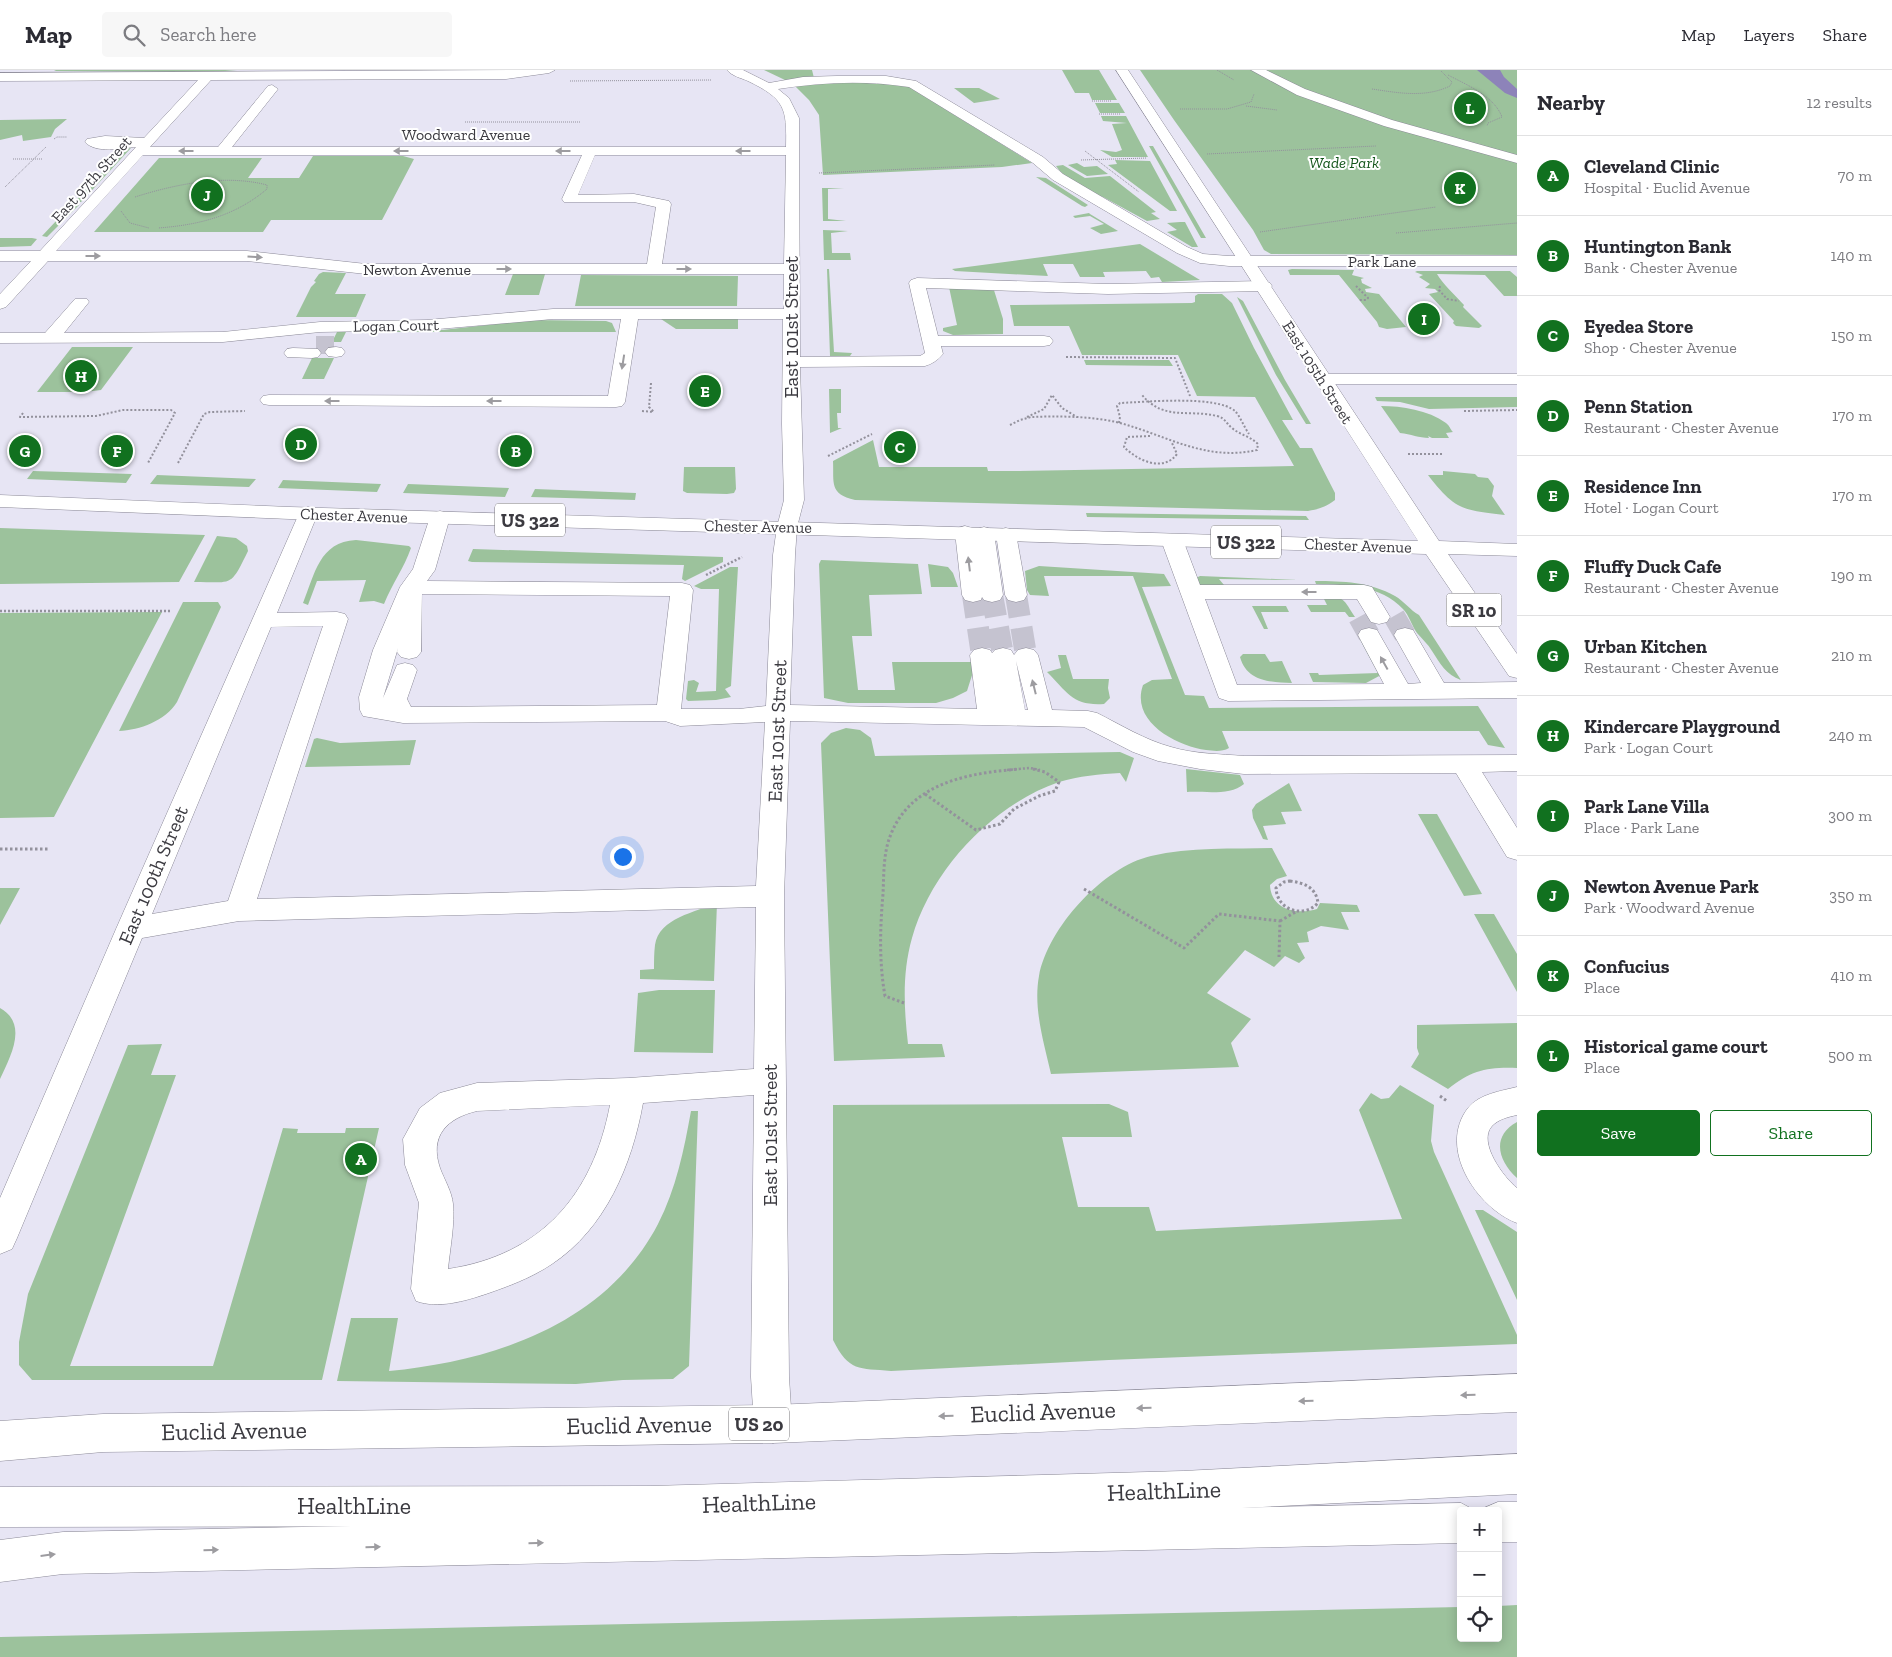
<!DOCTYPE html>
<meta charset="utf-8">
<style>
:root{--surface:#fff;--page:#f7f7f7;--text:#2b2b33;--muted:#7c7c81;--line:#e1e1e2;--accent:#11711f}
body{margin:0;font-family:"Zilla Slab",serif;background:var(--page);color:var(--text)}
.controls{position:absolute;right:15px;bottom:15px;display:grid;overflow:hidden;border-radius:5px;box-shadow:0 2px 12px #0003}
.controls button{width:45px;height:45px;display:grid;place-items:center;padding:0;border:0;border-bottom:1px solid var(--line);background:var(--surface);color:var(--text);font:25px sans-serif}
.you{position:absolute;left:622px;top:786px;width:18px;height:18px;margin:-12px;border:4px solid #fff;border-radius:50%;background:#1a73e8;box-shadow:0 0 0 8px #1a73e833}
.badge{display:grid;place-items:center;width:32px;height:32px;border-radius:50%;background:var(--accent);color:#fff;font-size:16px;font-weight:700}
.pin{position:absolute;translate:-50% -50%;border:2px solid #fff;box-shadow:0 1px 5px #0006}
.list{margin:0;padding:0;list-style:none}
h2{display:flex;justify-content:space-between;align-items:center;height:65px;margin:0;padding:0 20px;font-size:21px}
h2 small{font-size:16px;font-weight:400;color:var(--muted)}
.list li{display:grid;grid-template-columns:32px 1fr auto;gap:15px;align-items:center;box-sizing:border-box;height:80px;padding:0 20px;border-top:1px solid var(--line)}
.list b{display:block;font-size:19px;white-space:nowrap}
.list p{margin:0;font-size:16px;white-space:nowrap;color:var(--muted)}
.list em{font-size:16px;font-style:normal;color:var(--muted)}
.actions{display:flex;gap:10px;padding:15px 20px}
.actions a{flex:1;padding:11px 0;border:1px solid var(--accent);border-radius:5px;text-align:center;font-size:18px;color:var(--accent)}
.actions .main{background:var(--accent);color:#fff}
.icon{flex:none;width:28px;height:28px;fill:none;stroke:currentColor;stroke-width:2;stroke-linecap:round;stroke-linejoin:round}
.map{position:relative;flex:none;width:1517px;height:1587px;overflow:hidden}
header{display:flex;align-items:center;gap:30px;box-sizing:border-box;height:70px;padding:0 25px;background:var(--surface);border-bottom:1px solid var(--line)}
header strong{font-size:24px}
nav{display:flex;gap:28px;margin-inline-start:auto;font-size:18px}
.search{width:350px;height:45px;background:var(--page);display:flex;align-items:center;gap:12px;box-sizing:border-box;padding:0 18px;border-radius:5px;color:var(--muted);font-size:19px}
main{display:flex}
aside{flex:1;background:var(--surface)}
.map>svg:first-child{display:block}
</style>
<header>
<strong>Map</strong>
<div class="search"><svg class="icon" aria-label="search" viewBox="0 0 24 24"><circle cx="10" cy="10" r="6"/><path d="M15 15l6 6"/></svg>Search here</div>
<nav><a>Map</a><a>Layers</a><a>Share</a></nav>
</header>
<main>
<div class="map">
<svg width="1517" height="1587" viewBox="0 0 1517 1587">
<rect width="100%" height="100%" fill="#e7e5f4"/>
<path fill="#9cc29c" d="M56,0h181l-24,2 -159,-1z
M764,0h48l2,8 -29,2z
M1062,0h37l18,30h-25l-3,-7h-14z
M1140,0h377v185l-246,-1 -7,-4 -11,-20 -79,-110z
M821,13h45l40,2 126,78 -30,4 -179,8 -4,-60 -10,-15 -15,-15z
M954,18h25l21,11 -26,4z
M1095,33h24l6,10h-25z
M1101,46h25l22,41h-36l-12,-7 16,2 6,-2 -10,-26 15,-1 -24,-2z
M67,49l-12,10 -4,8 -28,4 -1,-6 -22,5v-20z
M1149,76h4l53,92h-5z
M131,78l-50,54h-7l50,-53z
M313,86h90l11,3 -32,61h-111l-8,12h-169l65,-74h103l-14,20h51z
M1115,90l35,1 27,50h-7l-62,-46 9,-1z
M1077,93l7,4 13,-1 11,8 -21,2 -19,-11z
M1063,95l22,13 25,-2 46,36 -5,1 9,6 -13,2 -44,-24 -5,-1 -35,-21 -7,-9z
M1036,107l10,1 42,27 -3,2 -3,-1z
M822,118h22l-16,1v30l18,2h-23z
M71,135h8l-32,32 -5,-1z
M1089,143l1,1 28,17 -17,3 -11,-6 14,-4 -14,-8 -15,2 -2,-2z
M1180,152h5l13,25h-6l-25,-15 10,-2 -10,-7z
M823,160l25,1 -17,2 1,20h18l1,7h-27z
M0,168h32l5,1 -6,7 -31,1z
M1140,174l60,36 -38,2 -3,-5 -8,1 -5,-7 -43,1 2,5h-25l-7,-13h-30l5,12 -93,-5 -3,-2z
M827,199h2l5,83 18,1 -2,3h-20z
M1292,199l62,1 -2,5 12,3 -3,1 1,4 10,5 -7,1 1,3 13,2 27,33 -19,2 -8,-2 -2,-5 -38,-47h-49l-2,-5z
M1417,201h93l7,6v19h-13l-19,-21 -48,-1c5,9 18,21 27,31l-1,2 19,19 -3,2 -23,-2 -3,-3 1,-2 -25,-27 9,-2 -3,-3 -10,-1 5,-4 -11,-7 4,-2 -8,-3z
M323,202l23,1 -11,21h31l-10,23h-60l15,-30 5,-5 -2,-1 5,-7z
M513,204h32l-6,21h-34z
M581,205l157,1 -1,30h-162z
M949,217h44l10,32v15l-50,1 -10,-4v-3l14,-3z
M1198,224h24l10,9 22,45 39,72h-11l18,28h12l23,45v7c-9,7 -16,9 -27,11l-453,-11c-26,-6 -21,-17 -22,-39l40,-21 6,27h108l1,4h31l275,-5 -39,-69 -58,-1 -19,-41h-96l-13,-29h-55l-4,-21 182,-2 3,-1v-6z
M1237,227l6,4 42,79 26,44h-5l-30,-49z
M661,249h77v10h-62z
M533,250l73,1 6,2 4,9h-270l-5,10h-9l5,-10h-11l116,-2z
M72,277h61l-32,43 -16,2h-48z
M312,288h22l-10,21h-22z
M1084,290h85l4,6 -87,-1z
M829,319h12v24h-4l1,15h4l-12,5z
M1375,327h142v10l-88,2 -29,-7 -23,-1z
M1381,336c21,0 47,4 65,17 4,3 4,6 7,9l-7,1 3,5h-17l-4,-2 1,2c-10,0 -18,-4 -29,-5z
M684,397h51l1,22 -2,4 -7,1 -40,-1 -4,-2z
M33,401l99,3 -6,9 -99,-4z
M1443,401l32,3 3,3 10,1 6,8 -2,10 13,19c-43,-5 -50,-5 -77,-40h15z
M157,405l99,4 -7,8 -99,-3z
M283,410l98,4 -4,8 -99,-4z
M408,414l101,4 -4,9 -102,-4z
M535,419l101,4 -1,7 -104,-3z
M1086,443l220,3 3,4 -222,-3z
M0,458l205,7 -26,47 -179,2z
M217,466l19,2 11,8 1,5c-18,37 -15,31 -54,31z
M356,470l53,6 2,2c-7,20 -19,36 -27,56l-10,-3 -15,1 7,-22 -49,1 -9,24 -5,-2c12,-29 16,-61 53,-63z
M473,479l250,8v5l-38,19 -3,-2 2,-14 -212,-3 -4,-1z
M821,490l97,4 4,30 -53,1 3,41h-20l6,54h37l-3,-28h80l1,10 -6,19 -14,7 -17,5h-88l-24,-5 -5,-134z
M928,494l20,3 5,6 5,14h-27z
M1039,496l125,8 7,12 -29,1 43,108 19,1 5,12 269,-2 27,42 -17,-3 -9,-14h-257l7,17c-7,4 -15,3 -23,2 -29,-4 -76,-28 -63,-65l9,-5 20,-1 -39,-103h-89l5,20 -19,-1 -3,-5 -2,-19z
M730,497h8l-7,119 -6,3 6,8 -15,3 -28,1 -2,-2 2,-18 6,-1 5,3 -3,9 20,-1 3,-102h-18l-7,-3z
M1200,506l98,4 -79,-1 5,6 -24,5 -4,-12z
M1315,511c28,0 55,1 80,15 9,5 15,14 24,19l42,65c-15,-5 -21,-17 -29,-29 -4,-7 -10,-12 -15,-18 -5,-7 -8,-18 -14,-24 -23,-24 -55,-24 -87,-25z
M1323,527c23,0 20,2 32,20h-6l-4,-5h-34l-4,-7h20z
M183,532h35l3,5 -44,95c-12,19 -37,28 -58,29z
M1252,536h34l3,6h-28l7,17h-4z
M162,542l-108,205 -54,1v-205z
M1358,566l23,39 -15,8 -53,-1 -4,-9h9l1,2 59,-2z
M1243,584h22l5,8 12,-1 10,22c-21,-1 -45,-1 -52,-26z
M1058,585h8l7,24h36l-1,9 2,10 -6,6c-31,2 -36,-11 -57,-32l14,-4z
M846,658l14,2 11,8 4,18 245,-4 14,6 -8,24 -6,-9c-20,1 -41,3 -61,9 -67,23 -128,88 -147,156 -10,35 -8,71 -4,106h34l3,13 -111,4 -13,-318 10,-10z
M317,668l23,5 76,-3 -6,25 -105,2 9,-28z
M1186,699l54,6 4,9c-14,12 -39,7 -57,8z
M1289,713l13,28 -21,1 5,12 -23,2 5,14 -5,-1 -10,-21 -1,-8 4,-6z
M1418,744h19l45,80 -18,2z
M1272,778l15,28 -10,3 -7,6c1,25 27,30 47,24l3,-6 37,2 3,7h-19l8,18 -28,-4 -14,6 2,10 -12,1 8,15 -6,5 -14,-7 -11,11 -29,-17 -38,43 44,26 -20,24 8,24 -188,7c-7,-31 -18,-66 -12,-98 9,-48 64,-109 112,-120 39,-9 82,-7 121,-8z
M0,818h20l-20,37z
M717,833l-3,78 -74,-2v-9l14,-1c0,-8 0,-16 1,-24 4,-27 41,-33 62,-42z
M1474,844h20l23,40v38z
M659,920h56l-2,63 -79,-1 4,-59z
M0,938c29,16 10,49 0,71z
M1517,953v45c-30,-1 -45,2 -69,21l-37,-22 8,-13 -2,-6v-23z
M162,974l-11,31h25l-106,291h143l70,-238 15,1 -1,4h48l1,-5h33l-57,252h-290l-13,-15v-23l9,-48 100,-249z
M1400,1015l34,20 -3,36 3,11 83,183v9l-408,16 -218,11c-32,-3 -42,1 -58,-31v-235l276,-1 19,8 4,25h-70l16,70h71l7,24 246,-12 -43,-109 12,-17 10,6 8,-1z
M691,1041h7l-9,255 -16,13 -50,1 -47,4 -239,-3 14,-63h47l-9,53c105,-10 217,-47 269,-147 18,-35 26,-74 33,-113z
M1517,1052v56c-19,-17 -26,-42 0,-56z
M1475,1140h8l34,22v68z
M1498,1536l19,-1v52h-1517v-20l1461,-30v31h37z"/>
<path fill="#8d83b9" d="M1477,0h23l4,7 13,12v9l-12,-5z"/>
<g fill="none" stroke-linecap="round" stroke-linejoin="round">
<path stroke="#c5c3d0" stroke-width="18" stroke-dasharray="18 9" stroke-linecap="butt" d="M316,275h21"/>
<path stroke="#c5c3d0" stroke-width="22" stroke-dasharray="22 11" stroke-linecap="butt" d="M973,525l9,60
M992,525l11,60
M1016,525l10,60
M1394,546l11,19
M1359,547l10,18"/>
<g stroke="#8b8997" stroke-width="1">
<path id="minor" d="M519,0h36l-6,3 -43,6 -295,1 -61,67h68l50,-61 4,-1 6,4 -46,58h554c1,-39 -1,-48 -38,-66 -7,-3 -16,-5 -21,-11h16l26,13 34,-6 34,-1h49l30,5 127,76 20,17 124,73 16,7 26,2h288v10h-288l-29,-3 -23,-10 -124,-73 -20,-17 -124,-76c-43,-7 -88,-5 -131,2l11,9 10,20 1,239 120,-1 5,-3 -16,-70 2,-3 6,-2 191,6 156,-3 6,2 2,3 -2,3 -6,2 -156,3 -182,-6 12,48h106l6,1 3,4 -3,4 -6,1h-103l2,8c-5,6 -11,10 -18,12l-125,1 4,133 -7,27 -2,28 -5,150 187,4 -7,-54 4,-5 8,-2 8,2 2,3 3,-3 8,-2 8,2 3,5 4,-5 8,-2 8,2 4,5 14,55 36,1 9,2c24,12 48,27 74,34 23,7 49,7 73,9l273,-1v16l-35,1 35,56v32l-10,-3 -51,-84 -212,1 -44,-5 -42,-8 -25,-9 -49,-25 -294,-6 -6,175 5,481 3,47 -5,14 -14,5 -14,-5 -5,-14 -3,-47 3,-282 -111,8c-11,62 -38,126 -91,161 -21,14 -43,22 -66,30 -21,7 -48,15 -70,7l-5,-12 8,-86 -14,-38 -2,-26 17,-31 20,-15 37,-10 152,-5 125,-9 2,-162 -517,14 -97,17 -125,300 -5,11 -12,5v-56l116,-269 185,-420 7,-2 7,2 3,4 -41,100 60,-1 8,2 3,5 -91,280 499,-13 9,-164 -85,4 -15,-5 -262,2 -40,-7 -3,-6 -1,-13 14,-47 27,-63 13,-18 17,-52 3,-4 7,-2 7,2 3,4 -15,53 -8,11 255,2 8,2 3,5 -12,119h58l27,-3 7,-151 4,-28 7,-27 -2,-76 1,-105h-145l-13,83 -3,4 -6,1 -347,-2 -6,-1 -3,-4 3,-4 6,-1 339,1 13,-77h-68l-126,11 -107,2 -97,10 -223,1v-10h45l30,-34h12l2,3 -25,31 159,-1 97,-10 107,-2 126,-11h231v-35h-418l-119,-13h-199l-42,46 -6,2v-15l31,-33h-31v-10h40l96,-104c-14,1 -40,7 -51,-5l2,-3 18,-3 39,2 54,-58 -198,1v-8zM143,85h439l-20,44 2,3h70l22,5 -9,57h-281l-119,-13h-191zM595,85h191l-2,109h-122l9,-60 -2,-3 -35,-7 -56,1zM422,524l248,2 -13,109 -246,2 -4,-8 10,-29 -4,-5 -8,-2 -8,2 -14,33 15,-50 -1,4 4,5 8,2 8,-2 4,-5zM323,556l-95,275 -76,13 119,-287zM1016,591l12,49h-3zM610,1035c-17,90 -69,150 -162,164 2,-20 7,-46 5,-65 -1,-12 -9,-25 -13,-36 -11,-32 7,-50 37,-57z
M336,277l6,1 3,4 -3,4 -6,1 -8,-1 -3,-4 3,-4z
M293,278l25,1 3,4 -3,4 -6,1 -25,-1 -3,-4 3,-4z
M1323,304h194v10h-194l-6,-1 -3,-4 3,-4z
M965,456l7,2 3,3 2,-2 7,-2 7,2 3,4 9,62 -3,5 -8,2 -8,-2 -2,-3 -1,3 -8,2 -8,-2 -3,-5 -7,-63 3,-4z
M1006,458l7,2 3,4 11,61 -3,5 -8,2 -8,-2 -3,-5 -9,-61 3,-4z
M1172,464l7,2 4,4 17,45h164l8,2 18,30 -3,5 -8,2 -8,-2 -14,-23h-152l32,86 147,-1 -26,-49 3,-5 8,-2 8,2 31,54 13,-1 -27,-48 3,-5 8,-2 8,2 31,53 73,-1v16l-289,3 -9,-3 -58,-158 4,-4z
M1517,1017v28c-9,2 -18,4 -25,11 -15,16 12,52 25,62v35c-40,-15 -80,-75 -49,-115 11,-14 33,-17 49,-21z
M1517,1384v40l-334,17 -532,15 -651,1v-40l651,-1 532,-15z"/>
</g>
<g stroke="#8b8997" stroke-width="1">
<path id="major" d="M1116,0h12l311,471 78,3v12l-69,-2 69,100v24l-8,-2 -83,-122 -1136,-35 -290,-12v-12l290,12 1128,34z
M1251,0h15l39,19 87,31 125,35v8l-133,-37 -87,-31z
M1517,1304v38l-744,31 -670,9 -103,9v-40l103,-7 670,-9z
M1498,1432h19v40h-19v-31h-16l2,-3z
M1461,1433l15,8h-15v32l-1398,31 -63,8v-42l63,-8z"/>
</g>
<path stroke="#93919c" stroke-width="1" stroke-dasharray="1 1" stroke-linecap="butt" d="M1217,0l17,10
M1448,5c19,10 46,21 54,42l-14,6 -1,3
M570,11l141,-1
M1372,19c27,4 53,9 78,-3l2,-4 -11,-11
M1092,31h20
M1246,36l31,4
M1180,39h47l24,-7 3,-8
M1099,44h22
M465,52h116
M54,69l3,-2h10
M1085,81l54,41
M1207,84l169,-8
M13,89h30
M1081,90l66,-2
M819,103l176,-8
M5,117l41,-40
M135,127c41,-13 90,-23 132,-12v4c-32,27 -68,36 -109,39
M121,141l9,12 19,5
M1260,162l176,-25
M1396,163l121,-10"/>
<path stroke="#93919c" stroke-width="2" stroke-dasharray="2 2" stroke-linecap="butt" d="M1356,216l12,12 -2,2h-7
M1440,216l-1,4 8,9 12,2
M1066,287l109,1 15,38
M651,313l-2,24 5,5
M642,341l12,1
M1464,341l53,-1
M23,343l-3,4 76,-1 27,-6h48l4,3 -27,50
M1027,347l17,-8 8,-14 10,13 15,9
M1119,353l1,-6 -3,-11 3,-3c26,-1 96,-8 115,8 5,5 9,16 14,23
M1010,355l10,-5 11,-3c27,-1 58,-1 85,5 49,12 88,40 141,28l1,-6c-8,-8 -18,-9 -26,-16 -6,-5 -7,-10 -15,-12 -29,-7 -53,5 -75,-21
M1150,366l-23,1 -3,10c13,13 39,26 53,7l-5,-11
M1408,384h36
M828,386l44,-22
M178,393l26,-49 6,-2 35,-1"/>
<path stroke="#93919c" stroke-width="2.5" stroke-dasharray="2 2" stroke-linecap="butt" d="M706,505l36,-18
M0,541h172
M1007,700l23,-2 10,2"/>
<path stroke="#93919c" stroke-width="3" stroke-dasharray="2.5 2.5" stroke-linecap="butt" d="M925,724l51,36 24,-6 14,-15 25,-13 16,-5 4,-9 -14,-10 -12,-3
M0,779h50
M1290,811c14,2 26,6 28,22 -15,16 -41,7 -42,-15l8,-6z
M1084,819l100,59 35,-34 61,7 -1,36
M1280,851l17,-10
M904,933l-19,-7c-6,-34 -5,-68 -2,-102 1,-20 0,-41 8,-60 21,-52 79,-61 128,-65
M1440,1026l7,5"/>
<use href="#minor" fill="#fff" fill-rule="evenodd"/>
<use href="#major" fill="#fff" fill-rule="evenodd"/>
</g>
<defs><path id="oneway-solid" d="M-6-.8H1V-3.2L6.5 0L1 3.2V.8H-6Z" transform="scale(1.25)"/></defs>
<g fill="#9d9ca0">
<use href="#oneway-solid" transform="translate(186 81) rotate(180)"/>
<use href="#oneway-solid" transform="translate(401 81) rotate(180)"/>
<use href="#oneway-solid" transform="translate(563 81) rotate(180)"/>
<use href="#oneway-solid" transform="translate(743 81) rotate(180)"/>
<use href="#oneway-solid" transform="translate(93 186)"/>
<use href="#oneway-solid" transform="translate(255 187) rotate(3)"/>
<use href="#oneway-solid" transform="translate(504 199)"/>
<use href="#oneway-solid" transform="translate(684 199)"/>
<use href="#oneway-solid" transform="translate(623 292) rotate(99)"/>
<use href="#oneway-solid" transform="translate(332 331) rotate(180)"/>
<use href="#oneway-solid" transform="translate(494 331) rotate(-180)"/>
<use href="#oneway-solid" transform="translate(969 494) rotate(-97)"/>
<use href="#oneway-solid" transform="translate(1309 522) rotate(-180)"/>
<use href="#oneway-solid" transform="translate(1384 593) rotate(-119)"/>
<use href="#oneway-solid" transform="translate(1034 617) rotate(-104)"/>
<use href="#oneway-solid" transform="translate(1468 1325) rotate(178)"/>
<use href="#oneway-solid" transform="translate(1306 1331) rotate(178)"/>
<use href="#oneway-solid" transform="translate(1144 1338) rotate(178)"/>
<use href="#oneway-solid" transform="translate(946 1346) rotate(178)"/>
<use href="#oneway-solid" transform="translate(536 1473) rotate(-1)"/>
<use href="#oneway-solid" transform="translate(373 1477) rotate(-1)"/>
<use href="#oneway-solid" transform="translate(211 1480) rotate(-1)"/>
<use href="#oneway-solid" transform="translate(48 1485) rotate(-7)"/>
</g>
<g text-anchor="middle" stroke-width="4" stroke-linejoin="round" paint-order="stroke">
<g font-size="16" fill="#3b3a40" stroke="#fff">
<text x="466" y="70">Woodward Avenue</text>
<text transform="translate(91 109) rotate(-48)" y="6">East 97th Street</text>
<text x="1382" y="197">Park Lane</text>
<text x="417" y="205">Newton Avenue</text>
<text transform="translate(396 255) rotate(-1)" y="6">Logan Court</text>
<text transform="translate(1318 302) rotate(58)" y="6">East 105th Street</text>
<text transform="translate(354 445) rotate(2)" y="6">Chester Avenue</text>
<text transform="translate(758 456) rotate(1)" y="6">Chester Avenue</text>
<text transform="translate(1358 475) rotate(2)" y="6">Chester Avenue</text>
</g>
<g font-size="16" font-style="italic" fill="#13551a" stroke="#fff">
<text x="1344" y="98">Wade Park</text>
</g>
<g fill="#fff" stroke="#767579" stroke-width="1">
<rect x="495" y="433.5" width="70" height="33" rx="4"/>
<rect x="1211" y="455.5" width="70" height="33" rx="4"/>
<rect x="1446.5" y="523.5" width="55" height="33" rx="4"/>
<rect x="729" y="1337.5" width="60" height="33" rx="4"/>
</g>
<g font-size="19" font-weight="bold" fill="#3b3a40">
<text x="530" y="457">US 322</text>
<text x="1246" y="479">US 322</text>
<text x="1474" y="547">SR 10</text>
<text x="759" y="1361">US 20</text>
</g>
<g font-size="20" fill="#3b3a40" stroke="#fff">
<text transform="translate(791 257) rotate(-90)" y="7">East 101st Street</text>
<text transform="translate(777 661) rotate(-88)" y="7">East 101st Street</text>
<text transform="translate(153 805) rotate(-67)" y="7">East 100th Street</text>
<text transform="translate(770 1065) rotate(-90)" y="7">East 101st Street</text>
</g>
<g font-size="24" fill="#3b3a40" stroke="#fff">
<text transform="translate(1043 1342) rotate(-2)" y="8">Euclid Avenue</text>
<text transform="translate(639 1355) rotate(-1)" y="8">Euclid Avenue</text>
<text transform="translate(234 1361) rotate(-1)" y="8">Euclid Avenue</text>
<text transform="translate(1164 1421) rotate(-2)" y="8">HealthLine</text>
<text transform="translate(759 1433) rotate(-2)" y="8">HealthLine</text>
<text x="354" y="1444">HealthLine</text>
</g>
</g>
</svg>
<div class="controls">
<button>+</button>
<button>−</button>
<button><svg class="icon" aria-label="locate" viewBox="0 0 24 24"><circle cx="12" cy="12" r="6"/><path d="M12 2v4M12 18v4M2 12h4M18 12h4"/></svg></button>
</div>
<div class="you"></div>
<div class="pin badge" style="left:361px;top:1089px">A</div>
<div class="pin badge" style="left:516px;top:381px">B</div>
<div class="pin badge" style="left:900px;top:377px">C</div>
<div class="pin badge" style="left:301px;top:374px">D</div>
<div class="pin badge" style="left:705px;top:321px">E</div>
<div class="pin badge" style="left:117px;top:381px">F</div>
<div class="pin badge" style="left:25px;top:381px">G</div>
<div class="pin badge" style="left:81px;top:306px">H</div>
<div class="pin badge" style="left:1424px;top:249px">I</div>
<div class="pin badge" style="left:207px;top:125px">J</div>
<div class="pin badge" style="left:1460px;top:118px">K</div>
<div class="pin badge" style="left:1470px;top:38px">L</div>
</div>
<aside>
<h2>Nearby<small>12 results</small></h2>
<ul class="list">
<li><span class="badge">A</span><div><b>Cleveland Clinic</b><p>Hospital · Euclid Avenue</p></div><em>70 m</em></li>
<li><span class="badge">B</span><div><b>Huntington Bank</b><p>Bank · Chester Avenue</p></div><em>140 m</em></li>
<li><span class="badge">C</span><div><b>Eyedea Store</b><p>Shop · Chester Avenue</p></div><em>150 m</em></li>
<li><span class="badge">D</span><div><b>Penn Station</b><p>Restaurant · Chester Avenue</p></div><em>170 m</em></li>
<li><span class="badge">E</span><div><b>Residence Inn</b><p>Hotel · Logan Court</p></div><em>170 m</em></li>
<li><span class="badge">F</span><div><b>Fluffy Duck Cafe</b><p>Restaurant · Chester Avenue</p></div><em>190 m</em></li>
<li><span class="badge">G</span><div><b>Urban Kitchen</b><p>Restaurant · Chester Avenue</p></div><em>210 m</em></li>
<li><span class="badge">H</span><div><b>Kindercare Playground</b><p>Park · Logan Court</p></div><em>240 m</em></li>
<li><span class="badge">I</span><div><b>Park Lane Villa</b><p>Place · Park Lane</p></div><em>300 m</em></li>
<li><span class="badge">J</span><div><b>Newton Avenue Park</b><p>Park · Woodward Avenue</p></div><em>350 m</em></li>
<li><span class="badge">K</span><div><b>Confucius</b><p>Place</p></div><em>410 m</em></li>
<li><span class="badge">L</span><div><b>Historical game court</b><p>Place</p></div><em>500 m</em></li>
</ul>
<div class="actions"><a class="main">Save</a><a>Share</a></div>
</aside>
</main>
